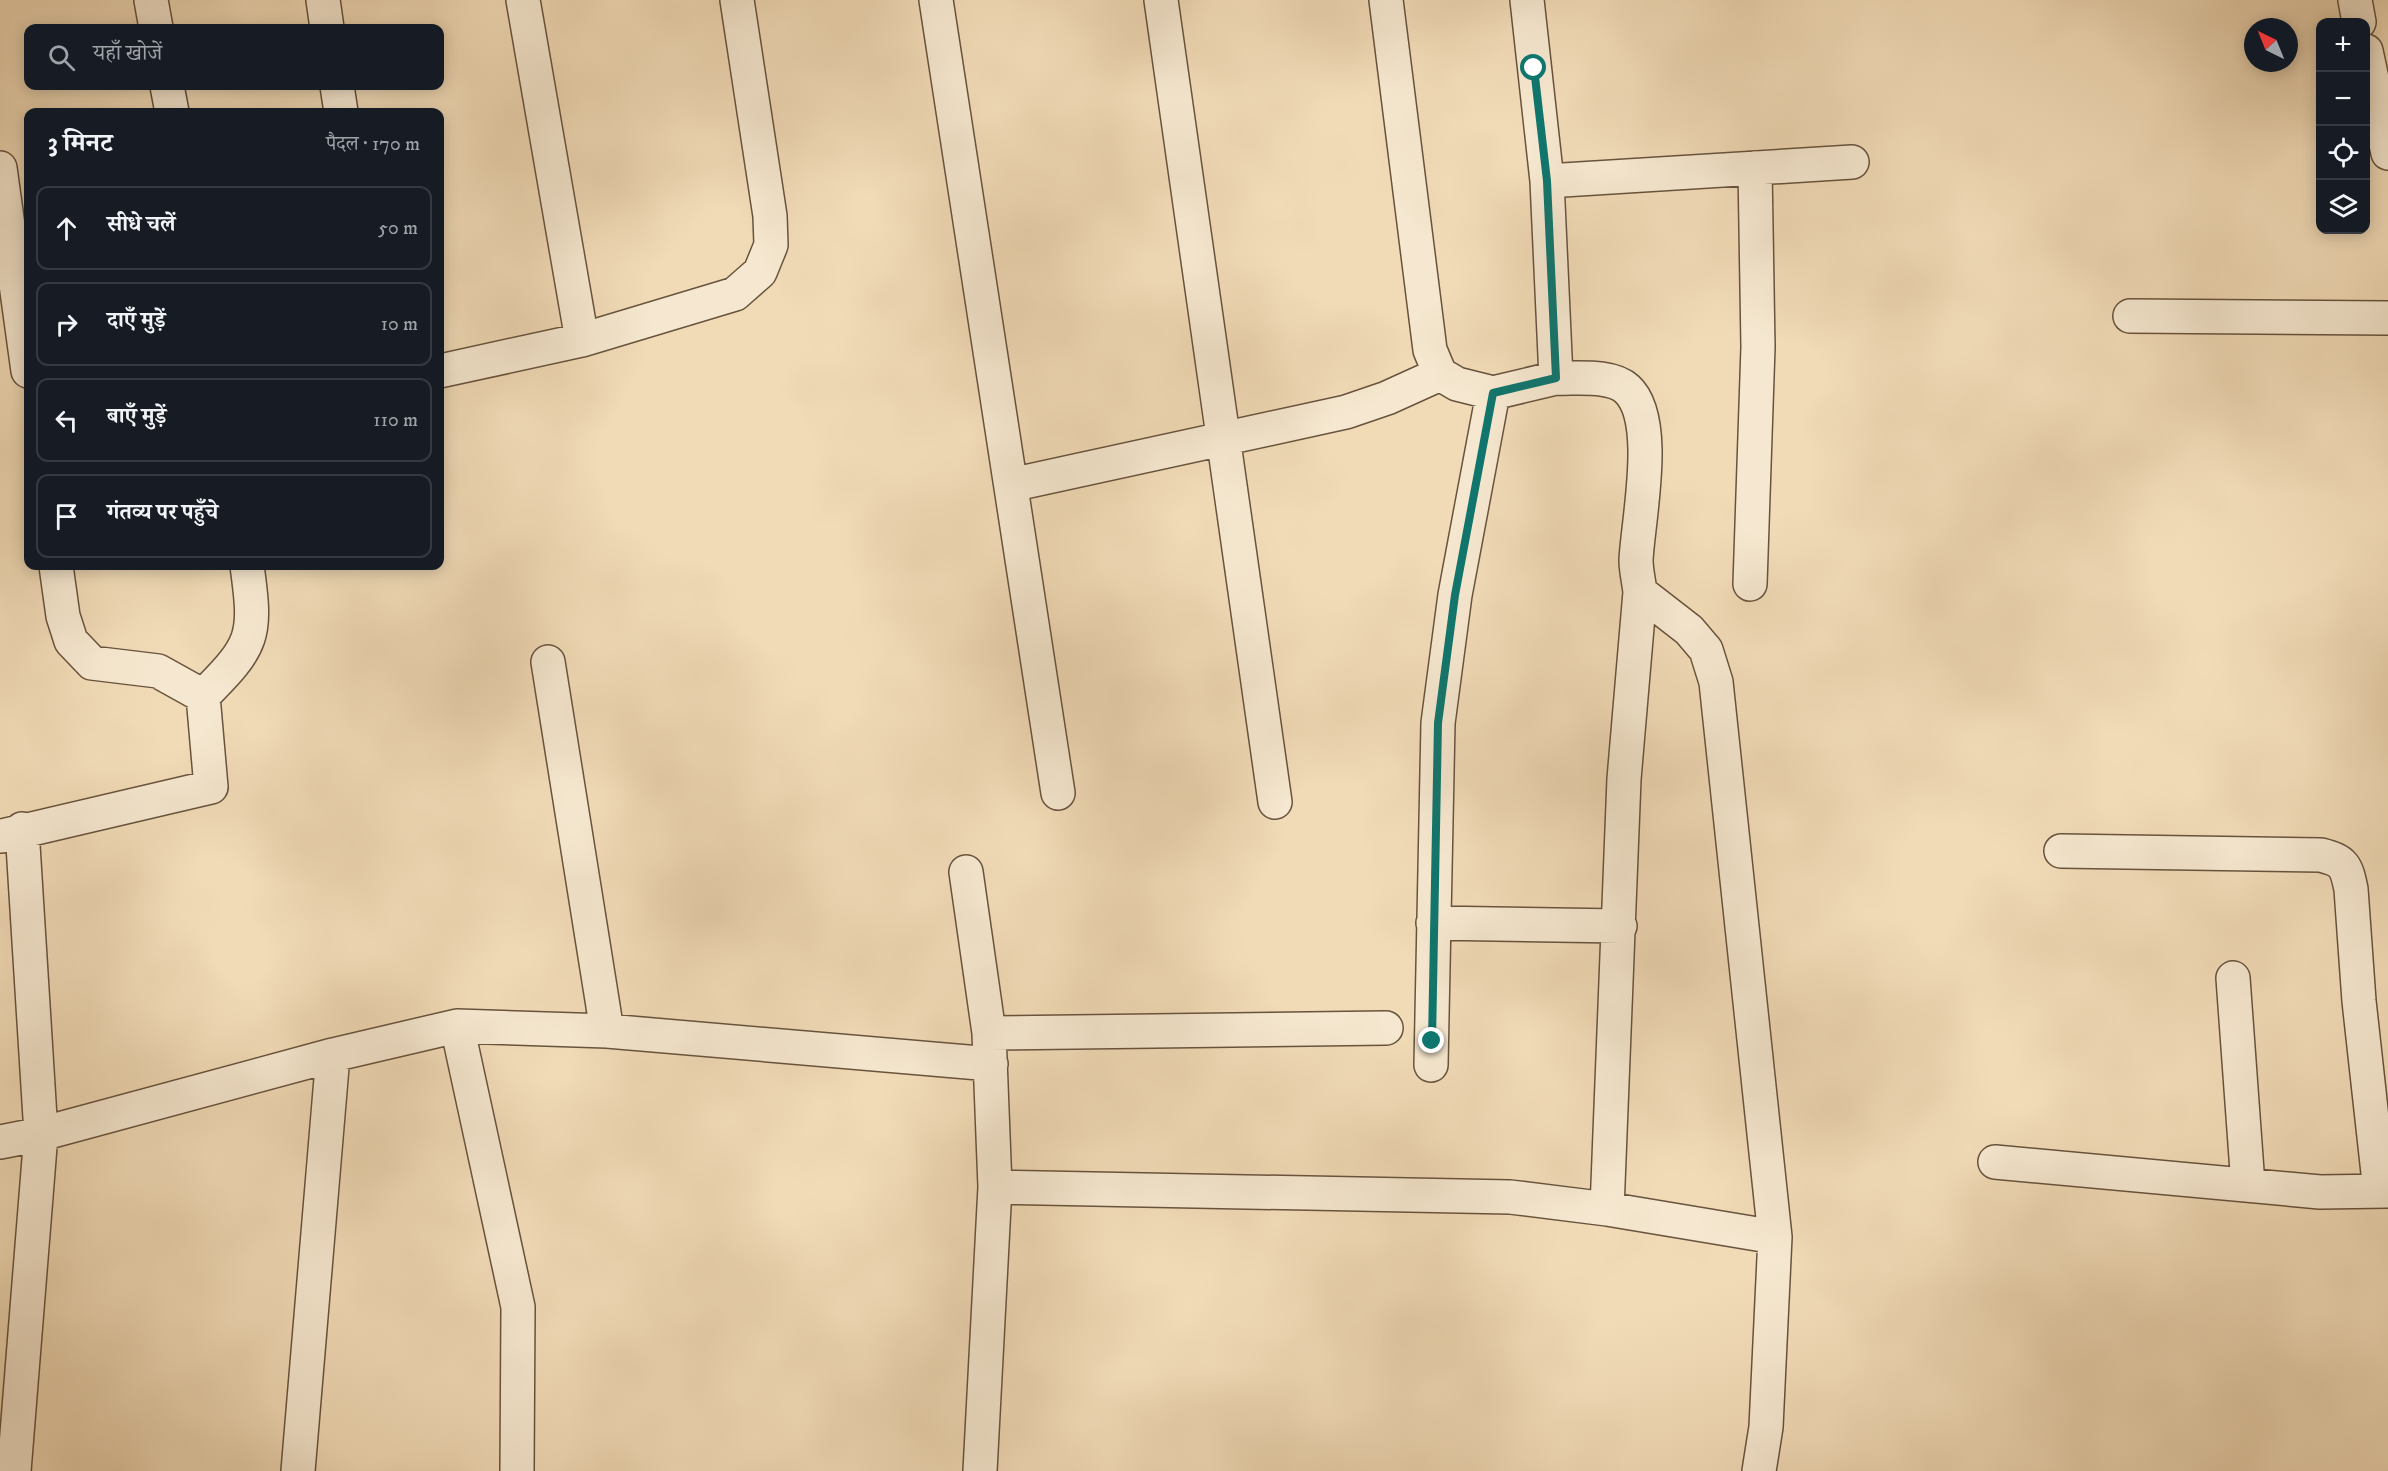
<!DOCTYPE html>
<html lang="hi">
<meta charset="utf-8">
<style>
:root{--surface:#171b24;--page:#20242c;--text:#f1f3f6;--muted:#9ea1a6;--line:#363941}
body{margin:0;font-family:"IM FELL DW Pica","Noto Serif Devanagari",serif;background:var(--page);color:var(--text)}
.controls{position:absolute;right:18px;top:18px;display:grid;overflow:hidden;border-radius:12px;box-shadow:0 3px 15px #0003}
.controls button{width:54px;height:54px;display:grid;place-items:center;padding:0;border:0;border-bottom:2px solid var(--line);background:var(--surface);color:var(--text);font:30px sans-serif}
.compass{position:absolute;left:2244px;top:18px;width:54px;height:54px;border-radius:50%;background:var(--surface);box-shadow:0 3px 15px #0003;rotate:317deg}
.stop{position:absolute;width:18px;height:18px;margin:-14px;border:4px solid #0f766e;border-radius:50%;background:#fff}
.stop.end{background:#0f766e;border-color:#fff;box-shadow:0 2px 6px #0008}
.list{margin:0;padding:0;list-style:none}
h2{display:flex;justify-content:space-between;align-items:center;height:78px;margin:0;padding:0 24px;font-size:26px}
h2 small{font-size:20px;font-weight:400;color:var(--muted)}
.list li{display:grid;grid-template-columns:39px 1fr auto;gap:18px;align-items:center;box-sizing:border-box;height:84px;margin:0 12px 12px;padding:0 12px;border:2px solid var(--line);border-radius:12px}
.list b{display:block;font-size:22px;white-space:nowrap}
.list em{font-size:20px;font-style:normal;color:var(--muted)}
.icon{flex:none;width:33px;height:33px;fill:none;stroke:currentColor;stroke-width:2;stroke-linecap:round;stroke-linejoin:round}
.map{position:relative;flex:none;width:2388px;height:1471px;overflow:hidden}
.search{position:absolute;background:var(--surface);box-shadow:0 3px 15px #0003;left:24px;top:24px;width:420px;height:66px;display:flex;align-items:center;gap:15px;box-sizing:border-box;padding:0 21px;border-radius:12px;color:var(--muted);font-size:22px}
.panel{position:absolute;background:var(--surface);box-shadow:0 3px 15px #0003;left:24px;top:108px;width:420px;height:462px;border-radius:12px}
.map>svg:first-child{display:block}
</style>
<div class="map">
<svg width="2388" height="1471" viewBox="0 0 2388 1471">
<rect width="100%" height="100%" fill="#f1dbb7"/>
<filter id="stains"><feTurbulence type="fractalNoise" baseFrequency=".00333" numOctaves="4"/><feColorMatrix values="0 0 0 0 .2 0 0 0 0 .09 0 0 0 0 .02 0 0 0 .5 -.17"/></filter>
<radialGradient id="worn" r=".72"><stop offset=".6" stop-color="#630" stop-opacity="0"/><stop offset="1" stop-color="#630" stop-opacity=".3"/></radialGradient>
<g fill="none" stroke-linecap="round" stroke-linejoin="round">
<g stroke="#68533d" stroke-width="36">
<path id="minor" d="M151,0l5,28
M323,0l4,28
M523,0l59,340
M936,0l122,793
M1161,0l114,802
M1386,0l44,350 10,24 17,10 36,9 63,-15
M1527,0l20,181 9,197c20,1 55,-4 71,11 33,30 11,130 9,171 0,11 3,22 4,32l49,38 17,20 10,32 59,555 -9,190 -7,44
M2355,0l4,22
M2366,51l22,102
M167,86l5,26
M337,86l4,26
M0,168l28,203
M1547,181l305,-19
M2130,316l258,2
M440,371l142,-31 153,-46 25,-22 11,-27 -1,-29 -33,-216
M1011,485l335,-73 41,-14 53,-24
M56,566l7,50 8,25 21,22 66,8 45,25
M1750,584l8,-237 -3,-179
M548,662l59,369
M2,836l209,-49 -8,-91c51,-51 54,-59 44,-130
M2061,851l260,4c23,6 25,10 30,34l8,112 21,190
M966,872l23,161 6,154 -15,284
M1433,923l187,3
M2233,978l15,207
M457,1026l61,281 -1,164
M989,1033l397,-5
M1431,1065l7,-342 17,-128 38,-202
M0,1142l41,-8 292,-79 124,-29 150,5 384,33
M1995,1162l325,30 68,-1
M995,1187l515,10 97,12 168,28
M1607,1209l17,-430 16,-187
M14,1471l27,-337 -19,-305
M298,1471l35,-416"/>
</g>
<use href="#minor" stroke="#f6e8d0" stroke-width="33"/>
</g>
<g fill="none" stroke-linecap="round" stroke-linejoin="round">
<path stroke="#0f766e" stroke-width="8" d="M1432,1041l6,-318 17,-128 38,-202 63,-15 -9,-197 -13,-113"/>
</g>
<rect width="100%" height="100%" filter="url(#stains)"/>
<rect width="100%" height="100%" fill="url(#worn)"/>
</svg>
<div class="controls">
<button>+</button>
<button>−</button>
<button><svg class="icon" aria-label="locate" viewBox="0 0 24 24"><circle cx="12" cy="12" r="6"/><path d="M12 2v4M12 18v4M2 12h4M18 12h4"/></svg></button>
<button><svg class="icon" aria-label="layers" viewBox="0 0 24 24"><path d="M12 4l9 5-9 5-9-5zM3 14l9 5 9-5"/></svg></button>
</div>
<svg class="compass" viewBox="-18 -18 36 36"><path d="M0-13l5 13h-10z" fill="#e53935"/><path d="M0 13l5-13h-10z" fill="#9ea1a6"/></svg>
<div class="stop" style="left:1534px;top:68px"></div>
<div class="stop end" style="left:1432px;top:1041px"></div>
<div class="search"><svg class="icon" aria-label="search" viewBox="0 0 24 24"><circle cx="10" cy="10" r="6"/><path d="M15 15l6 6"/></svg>यहाँ खोजें</div>
<section class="panel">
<h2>3 मिनट<small>पैदल · 170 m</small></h2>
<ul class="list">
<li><svg class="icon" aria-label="ahead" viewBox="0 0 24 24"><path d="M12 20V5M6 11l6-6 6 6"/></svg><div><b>सीधे चलें</b></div><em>50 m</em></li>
<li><svg class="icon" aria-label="right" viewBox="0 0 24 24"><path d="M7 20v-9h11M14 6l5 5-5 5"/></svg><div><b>दाएँ मुड़ें</b></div><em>10 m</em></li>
<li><svg class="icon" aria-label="left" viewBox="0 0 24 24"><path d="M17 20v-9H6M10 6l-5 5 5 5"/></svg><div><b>बाएँ मुड़ें</b></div><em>110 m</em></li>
<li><svg class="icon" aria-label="arrive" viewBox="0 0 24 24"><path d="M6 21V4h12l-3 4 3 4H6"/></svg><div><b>गंतव्य पर पहुँचे</b></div></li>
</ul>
</section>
</div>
